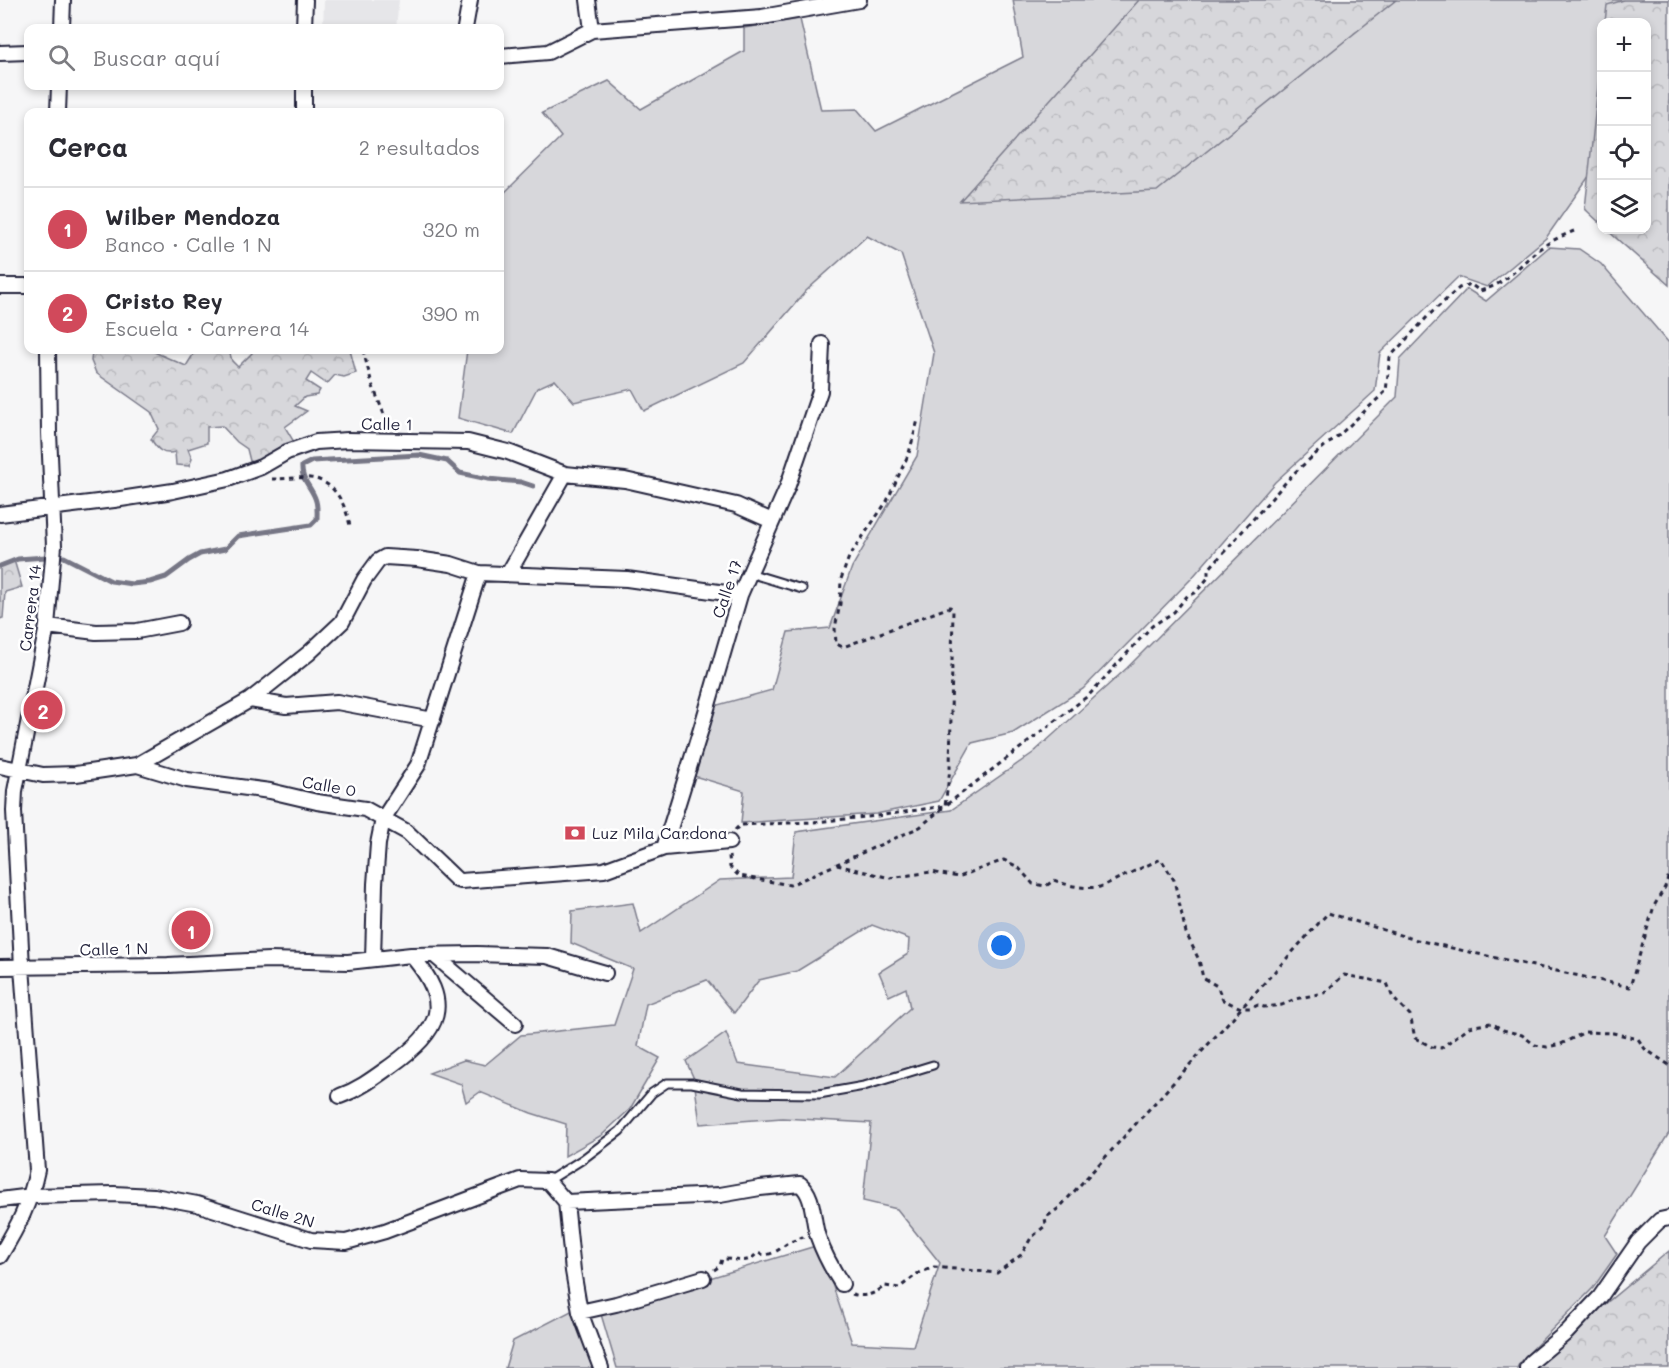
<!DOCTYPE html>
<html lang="es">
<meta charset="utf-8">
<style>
:root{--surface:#fff;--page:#f2f2f3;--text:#2b2b33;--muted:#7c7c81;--line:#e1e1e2;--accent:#d1495b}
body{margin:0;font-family:Mali,sans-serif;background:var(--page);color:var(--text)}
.controls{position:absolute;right:18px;top:18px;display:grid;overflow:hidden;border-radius:12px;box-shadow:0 3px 9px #0003}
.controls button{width:54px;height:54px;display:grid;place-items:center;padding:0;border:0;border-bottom:2px solid var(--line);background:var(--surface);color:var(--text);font:30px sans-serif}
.you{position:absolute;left:1002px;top:946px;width:21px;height:21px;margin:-15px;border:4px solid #fff;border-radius:50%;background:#1a73e8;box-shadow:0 0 0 9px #1a73e833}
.badge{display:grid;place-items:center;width:39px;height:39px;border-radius:50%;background:var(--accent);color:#fff;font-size:20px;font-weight:700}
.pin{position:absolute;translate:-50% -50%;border:3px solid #fff;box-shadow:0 2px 6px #0006}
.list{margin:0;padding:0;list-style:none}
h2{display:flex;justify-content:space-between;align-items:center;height:78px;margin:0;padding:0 24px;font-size:26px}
h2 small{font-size:20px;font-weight:400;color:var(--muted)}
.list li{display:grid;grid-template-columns:39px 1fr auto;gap:18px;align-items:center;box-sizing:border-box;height:84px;padding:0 24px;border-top:2px solid var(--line)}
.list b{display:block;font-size:22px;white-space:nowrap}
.list p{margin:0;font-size:20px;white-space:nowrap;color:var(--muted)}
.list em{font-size:20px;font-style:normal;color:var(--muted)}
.icon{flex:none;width:33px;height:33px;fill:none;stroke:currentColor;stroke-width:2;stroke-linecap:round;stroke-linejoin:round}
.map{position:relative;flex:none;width:1669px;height:1368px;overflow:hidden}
.search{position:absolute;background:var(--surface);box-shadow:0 3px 9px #0003;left:24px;top:24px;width:480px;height:66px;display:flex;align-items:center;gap:15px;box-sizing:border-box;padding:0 21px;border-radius:12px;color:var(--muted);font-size:22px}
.panel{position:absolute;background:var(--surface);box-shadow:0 3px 9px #0003;left:24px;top:108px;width:480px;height:246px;border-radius:12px}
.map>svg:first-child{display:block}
</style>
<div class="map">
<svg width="1669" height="1368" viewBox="0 0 1669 1368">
<defs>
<pattern id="forest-crowns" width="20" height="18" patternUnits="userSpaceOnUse" patternTransform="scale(1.5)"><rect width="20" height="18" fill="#d7d7db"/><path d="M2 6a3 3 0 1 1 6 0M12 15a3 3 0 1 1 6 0" fill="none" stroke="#b8b8bd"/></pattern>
</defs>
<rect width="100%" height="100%" fill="#f6f6f7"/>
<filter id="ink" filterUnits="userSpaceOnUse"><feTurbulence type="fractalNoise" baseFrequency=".0167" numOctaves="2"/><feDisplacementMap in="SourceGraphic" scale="12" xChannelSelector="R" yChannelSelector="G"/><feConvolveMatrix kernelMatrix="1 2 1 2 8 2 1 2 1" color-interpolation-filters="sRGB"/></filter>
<g filter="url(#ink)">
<path fill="#e6e6e9" d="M324,0h75l-3,28h-73z"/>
<path fill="#d7d7db" stroke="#7c7c8b" stroke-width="1.5" d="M1013,0h656l-23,22h-44l-1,137 -55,79 -59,49 -29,-10 -78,76 -5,38 -100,91 -84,97 -108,110 -70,44 -41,10 -33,58 -63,13 -135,9 3,-32 -50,-15 20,-70 58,-16 16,-58 42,-4 22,-61 65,-111 17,-103 -33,-99 -34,-18 -61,55 -62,72 -100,48 -12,-22 -58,13 -19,-22 -18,8 -24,46 -55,-16 9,-68h33v-153l61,-60 -19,-24 67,-32 32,28 103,-58v-23l56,-9 21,91 36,-1 19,22 147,-74z
M1549,247l30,2 22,15 68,79v790l-64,103 12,18 -24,34 -73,74 -3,6h-900l-17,-57 219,-66 33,98 61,3 27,-83 -43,-54 -34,-8 8,-78 -89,-5 -82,6 -6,-45 -8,-18 40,-28 12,31 97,13 75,-69 -4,-20 -17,8 -10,-24 29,-18 1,-15 -37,-14 -75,46 -38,9 -25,33 -27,-33 -61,24 -8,42 22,12 -30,51 -28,26 -37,21 1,-32 -35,-11 -51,-21 -14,10 -5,-18 -32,-11 35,-13 21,5 36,-30 93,-10 19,-56 -62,-26 1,-32 61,-8 8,30 79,-53 71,-3 5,-45 155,-22 82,-57 94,-85 270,-271 3,-38 67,-70 19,12z
M573,1310l21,58h-89l8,-27z"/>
<path fill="url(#forest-crowns)" stroke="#7c7c8b" stroke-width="1.5" d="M1139,0h257l-239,191 -197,10z
M1624,0h45v285l-62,-55h39v-208h-41l2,-17z
M1601,58v166l-16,-15z
M96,350h54l36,16 10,-16h33l3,11 6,6 14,-14 -1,-3h26l6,2 2,-2h65l6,23 -12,4 -9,-2 -8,9 -16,-11 -5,8 14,9 -3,5 -12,2 -10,9 12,5 -22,16 9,15 -33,25 -11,-6 -3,-12 -10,-7 -15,-16 -15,1v16l-19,6 4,10 -3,7 -13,-1 -1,-13c-12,4 -18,-3 -24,-13l8,-10 -8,-17 -55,-39 -5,-12 1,-9z
M14,560l8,27 -17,5 -2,26 -3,1v-53z
M1669,1251v117h-137l2,-5z"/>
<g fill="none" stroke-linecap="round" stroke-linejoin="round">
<path stroke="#767685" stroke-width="5" d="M64,557l47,24 21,3 18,-2 16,-5 23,-17 11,-6 25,-5 13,-13 73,-11 6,-6c0,-7 1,-14 -2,-21 -5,-13 -14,-18 -13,-32l10,-5 107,-6 28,6 13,12 28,6 33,3 12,4
M0,566l18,-7 28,-2"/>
<g stroke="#22223b" stroke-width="11">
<path id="service" d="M749,573l53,16
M548,1181l35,-22 37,-28 32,-38 15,-10h25l50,10 77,1 45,-8 69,-21"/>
</g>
<g stroke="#22223b" stroke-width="18">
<path id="minor" d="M588,0l4,30
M62,28l1,-28
M304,28l1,-28
M465,28l5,-28
M0,53l28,-1
M500,56l48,-4 44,-22 170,-13 97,-17
M304,86v26
M58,112l1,-26
M0,286h28
M0,514l114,-14 59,-9 55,-12 33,-12 26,-15 29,-10 32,-2 120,2 40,10 57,22 60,6 111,25 36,16
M508,574l57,-100
M47,626l49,6 41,-1 42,-8
M250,700l36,6 51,-4 96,18
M137,765l113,-65 59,-47 33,-31 22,-42 14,-19 7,-4 32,2 34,5 28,9 148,6 113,16
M0,766l43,9 33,-1 61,-9 50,15 83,11 47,11 48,7 42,23 50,48 4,1 143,-11 60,-22 65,-6
M664,848l37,-119 39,-134 47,-107 33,-97 2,-47
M434,955l81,69
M373,959l2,-75 3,-40 5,-25 35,-54 61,-192
M0,967l168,-2 101,-5 79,2 63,-7 66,-1 70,2 58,17
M340,1096c20,-7 35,-19 52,-31 48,-35 62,-61 19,-110
M0,1200l32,-4 82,-2 40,2 43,8 114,36 35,2 39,-11 135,-51 28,1 18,21 7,69 7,41 21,56
M566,1202l154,-7 40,-7 40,-4c15,12 12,36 18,53 6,17 14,32 24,47
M0,1256c18,-30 30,-52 37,-86l-15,-203 -8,-156 1,-20 32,-165 7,-80 -5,-113 -1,-83
M580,1312l36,-8 87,-26
M1527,1368l4,-6 36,-30 33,-35 38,-55 22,-22 9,-2"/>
</g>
<path stroke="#22223b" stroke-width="3" stroke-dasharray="4.5 4.5" stroke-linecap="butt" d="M363,350l9,34 17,43
M272,479c12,0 26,-2 38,-1 24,2 36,27 40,48
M735,830l5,-5 74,-3 63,-6 68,-10 144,-111 63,-69 22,-14 14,-17 7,-2 13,-15v-8l86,-97 33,-29 6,-3 53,-50 4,-34 39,-42 30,-27 11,-4 10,7c25,-7 35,-21 53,-37 13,-11 26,-17 41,-23
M729,856l1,11 9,9 51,9 130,-58 25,-21 5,-37 3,-160 -3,-2 -107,40 -7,-3 -1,-16 5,-24 1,-25 8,-22 38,-56 22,-48 9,-33
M837,865l53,13 41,-6 27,5 46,-17 14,7 15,17 13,2 8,-6c14,6 31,9 46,7l61,-28 13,21 12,53 13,27 4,18 14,8 6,14 18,8h11l6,-3 6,2 18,-2 13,-6 29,-6 20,-18 43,8 6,15 17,17 5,23 17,9 9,1 28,-21 22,-4 12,7 19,5 13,10 12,2 14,-3 24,-12 28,1 25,6 7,10 24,16
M714,1270l6,-4 2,-7c13,-1 25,7 35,-6 11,4 19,-1 27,-7 4,-4 12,-6 18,-9l1,2
M852,1294c13,4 22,0 33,-8l14,2 18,-14 17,-7 63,6 24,-18 10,-17 15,-13 -1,-7 14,-10 269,-295 85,26 56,13 161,35 24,-81 11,-19 4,-12"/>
<use href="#service" stroke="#fff" stroke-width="7"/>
<use href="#minor" stroke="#fff" stroke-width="14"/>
</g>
</g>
<defs>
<g id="bank-bare" transform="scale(1.62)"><path d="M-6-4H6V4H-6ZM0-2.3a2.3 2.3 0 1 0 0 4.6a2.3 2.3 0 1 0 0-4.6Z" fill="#d1495b" stroke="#fff" stroke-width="2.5" paint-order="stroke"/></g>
</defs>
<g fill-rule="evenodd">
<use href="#bank-bare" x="575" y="833"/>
</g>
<g text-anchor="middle" stroke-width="5" stroke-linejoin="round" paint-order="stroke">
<g font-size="16" fill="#22223b" stroke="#fff">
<text transform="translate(387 424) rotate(1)" y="6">Calle 1</text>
<text transform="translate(727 589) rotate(-71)" y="6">Calle 17</text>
<text transform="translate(30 608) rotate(-83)" y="6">Carrera 14</text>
<text transform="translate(329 786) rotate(10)" y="6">Calle 0</text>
<text transform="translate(114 949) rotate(-1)" y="6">Calle 1 N</text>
<text transform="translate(283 1213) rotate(17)" y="6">Calle 2N</text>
</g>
<g font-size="16" fill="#22223b" stroke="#fff" text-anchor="start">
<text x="592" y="839">Luz Mila Cardona</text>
</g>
</g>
</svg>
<div class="controls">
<button>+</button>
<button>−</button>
<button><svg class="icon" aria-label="locate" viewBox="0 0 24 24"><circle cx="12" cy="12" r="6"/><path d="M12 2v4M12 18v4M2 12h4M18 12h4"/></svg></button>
<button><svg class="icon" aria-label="layers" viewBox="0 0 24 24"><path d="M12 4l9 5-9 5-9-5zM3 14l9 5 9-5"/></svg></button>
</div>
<div class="you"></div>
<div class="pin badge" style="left:191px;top:930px">1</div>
<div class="pin badge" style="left:43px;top:710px">2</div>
<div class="search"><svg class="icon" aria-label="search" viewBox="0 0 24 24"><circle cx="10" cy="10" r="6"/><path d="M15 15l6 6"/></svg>Buscar aquí</div>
<section class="panel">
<h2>Cerca<small>2 resultados</small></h2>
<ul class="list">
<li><span class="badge">1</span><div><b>Wilber Mendoza</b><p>Banco · Calle 1 N</p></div><em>320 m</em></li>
<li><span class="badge">2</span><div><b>Cristo Rey</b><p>Escuela · Carrera 14</p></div><em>390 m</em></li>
</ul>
</section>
</div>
